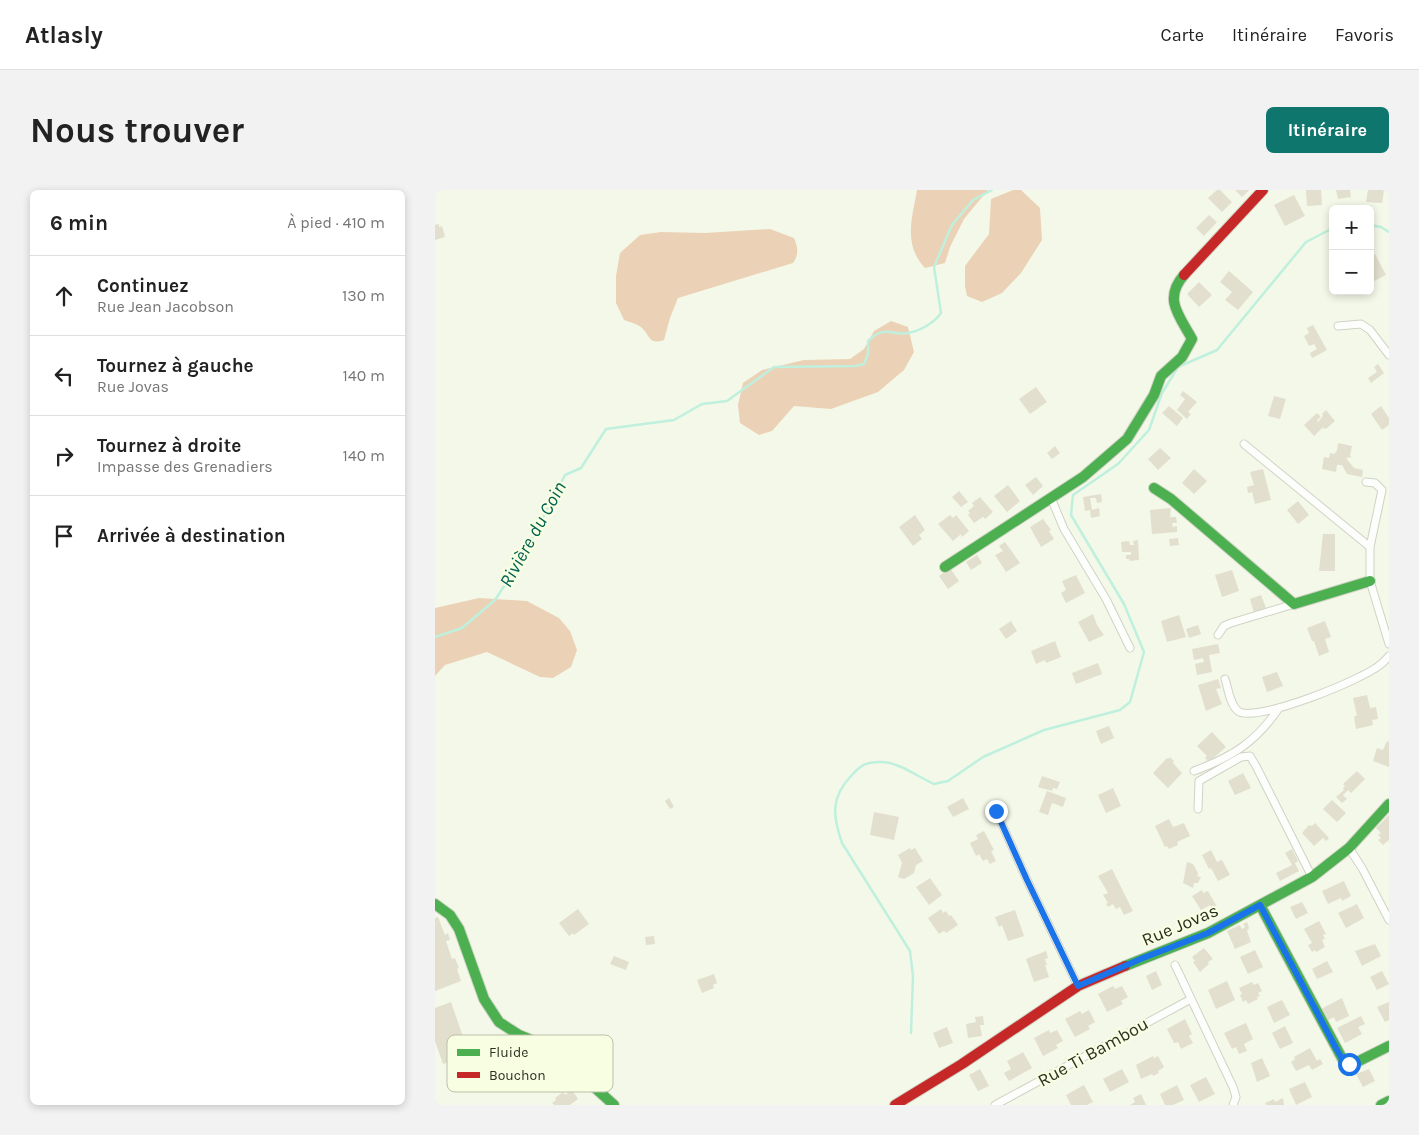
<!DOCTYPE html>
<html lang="fr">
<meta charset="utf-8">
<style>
:root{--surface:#fff;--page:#f2f2f2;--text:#222;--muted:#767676;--line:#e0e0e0;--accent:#0f766e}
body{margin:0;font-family:Karla,sans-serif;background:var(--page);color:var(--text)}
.controls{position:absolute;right:15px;top:15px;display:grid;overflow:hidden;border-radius:8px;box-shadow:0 2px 8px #0003}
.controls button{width:45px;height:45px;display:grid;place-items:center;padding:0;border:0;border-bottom:1px solid var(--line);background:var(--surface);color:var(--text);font:25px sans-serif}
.stop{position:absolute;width:15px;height:15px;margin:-11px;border:4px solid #1a73e8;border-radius:50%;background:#fff}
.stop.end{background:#1a73e8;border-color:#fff;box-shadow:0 1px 5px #0008}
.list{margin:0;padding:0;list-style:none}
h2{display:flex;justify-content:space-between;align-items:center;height:65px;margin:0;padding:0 20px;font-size:21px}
h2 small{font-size:16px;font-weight:400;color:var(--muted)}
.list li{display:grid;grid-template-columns:32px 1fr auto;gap:15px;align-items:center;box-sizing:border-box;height:80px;padding:0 20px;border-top:1px solid var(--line)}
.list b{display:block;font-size:19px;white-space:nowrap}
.list p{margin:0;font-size:16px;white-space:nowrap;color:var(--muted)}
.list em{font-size:16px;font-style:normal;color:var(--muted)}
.icon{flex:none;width:28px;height:28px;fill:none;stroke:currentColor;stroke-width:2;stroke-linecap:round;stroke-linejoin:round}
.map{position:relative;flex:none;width:954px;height:915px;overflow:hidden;border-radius:8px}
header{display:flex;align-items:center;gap:30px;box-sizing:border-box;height:70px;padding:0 25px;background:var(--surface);border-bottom:1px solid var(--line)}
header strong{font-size:24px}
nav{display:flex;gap:28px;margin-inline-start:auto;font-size:18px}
.intro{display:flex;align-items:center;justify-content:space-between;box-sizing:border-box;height:120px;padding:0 30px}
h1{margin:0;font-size:35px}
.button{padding:12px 22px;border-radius:8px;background:var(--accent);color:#fff;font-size:18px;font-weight:700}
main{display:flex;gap:30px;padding:0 30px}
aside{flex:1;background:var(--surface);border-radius:8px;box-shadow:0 2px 8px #0003}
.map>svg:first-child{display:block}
</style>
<header>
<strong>Atlasly</strong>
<nav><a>Carte</a><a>Itinéraire</a><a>Favoris</a></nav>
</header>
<div class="intro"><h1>Nous trouver</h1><a class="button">Itinéraire</a></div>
<main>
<aside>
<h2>6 min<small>À pied · 410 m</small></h2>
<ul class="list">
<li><svg class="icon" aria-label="ahead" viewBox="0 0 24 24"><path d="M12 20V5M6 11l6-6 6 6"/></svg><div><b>Continuez</b><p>Rue Jean Jacobson</p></div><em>130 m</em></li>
<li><svg class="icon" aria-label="left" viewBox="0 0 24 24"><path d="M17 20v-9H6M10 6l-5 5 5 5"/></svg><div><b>Tournez à gauche</b><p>Rue Jovas</p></div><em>140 m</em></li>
<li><svg class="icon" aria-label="right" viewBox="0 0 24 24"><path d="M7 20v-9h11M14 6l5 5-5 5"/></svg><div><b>Tournez à droite</b><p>Impasse des Grenadiers</p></div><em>140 m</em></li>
<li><svg class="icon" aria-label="arrive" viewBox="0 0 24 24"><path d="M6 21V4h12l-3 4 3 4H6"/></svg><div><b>Arrivée à destination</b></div></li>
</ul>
</aside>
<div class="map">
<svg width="954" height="915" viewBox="0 0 954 915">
<rect width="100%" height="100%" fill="#f4f8e8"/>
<path fill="#ebd2b7" d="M482,0h71l-24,29 -14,28 -5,16 -20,5c-22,-23 -13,-50 -8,-78z
M578,0h8l19,18 2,32 -21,33 -19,20 -20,9 -15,-6 -2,-10v-20l24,-32 2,-35z
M335,39l24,9c4,9 5,17 -1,25l-115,35 -8,20 -6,22c-15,5 -13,-3 -22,-12 -4,-4 -13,-6 -18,-8l-8,-17v-27l4,-23 20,-18 21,-3 44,1z
M456,131l17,6 6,25 -10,18 -26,22 -47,17 -37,-3 -22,25 -13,4 -19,-12 -2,-18 5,-22 19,-13 42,-10 46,-1 14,-10 10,-18z
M44,408l48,3 32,17 11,13 7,19 -6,17 -18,11 -13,-1 -53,-25 -42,13 -10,11v-68z"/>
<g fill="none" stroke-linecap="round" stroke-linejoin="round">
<path stroke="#bff0de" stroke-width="2.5" d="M935,35l11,2 8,5
M0,447l27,-9 33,-28 26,-40 44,-85 16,-7 25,-39 68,-9 28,-16 25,-3 47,-34 81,-1 9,-2 4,-10v-13c18,-17 22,-5 40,-8 12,-2 26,-10 33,-20l-7,-46 18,-42 21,-25 19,-10
M476,843l2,-57 -3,-25 -68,-108c-9,-26 -12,-45 9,-67 10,-11 14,-14 30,-14 18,0 37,15 53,22l14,-3 35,-24 61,-27 76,-20 10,-8 14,-50 -20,-48 -53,-89 2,-20 45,-31 31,-34 13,-37 16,-26 39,-17 89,-108 27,-14"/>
</g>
<path fill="#e2dfce" d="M782,0h3l12,12 -10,10 -14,-14z
M800,0h14l-7,7z
M871,0h15l1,15 -15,1z
M901,0h14l1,7 -13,2z
M933,0h16l-2,13 -16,-1z
M859,5l11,21 -20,10 -11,-21z
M774,25l8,7 -13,14 -8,-8z
M4,34v3l3,-1 3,11 -10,3v-15z
M940,64l11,21 -16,8v-26z
M794,81l24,21 -15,18 -13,-10 7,-8 -12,-10z
M764,92l13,13 -13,12 -12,-13z
M878,135l14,25 -15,8 -2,-5 7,-4 -3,-5 -5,2 -5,-10 5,-3 -2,-5z
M943,174l6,9 -13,10 -3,-5 9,-6 -3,-5z
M601,197l11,15 -17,12 -11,-15z
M748,201l14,11 -9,10 3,2 -4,5 -10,-9 8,-11 -5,-4z
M839,206l12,3 -6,20 -12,-3z
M734,216l14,12 -6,8 -15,-13z
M946,216l8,12v7l-7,5 -11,-16z
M891,220l9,11 -8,7 -3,1 -1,-2 -9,9 -10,-11 13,-12 4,4 -4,3 1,2 5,-6 -1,-2z
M903,253l14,3 -2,10 2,1 -6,1 8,10 9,2 -1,7 -15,-3 -5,-9h-5l-1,7 -14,-3 2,-12 5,1 1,-5 4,1 3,-3z
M620,256l5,7 -8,6 -5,-6z
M725,258l11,10 -13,12 -10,-11z
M759,279l13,12 -13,13 -12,-11z
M828,279l8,31 -16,4 -3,-12 -4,1 -1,-6 7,-2 -4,-13z
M601,287l7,9 -10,9 -8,-10z
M573,295l12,16 -13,11 -13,-16z
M524,301l9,11 -7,5 -9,-10z
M666,304l1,8 -5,1 -1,-5h-6l2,12 7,-2 1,8 -9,2 -1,-8 -5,1 -2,-14z
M545,307l13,15 -8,7 -2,-2 -9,6 -6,-8 2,-2 -2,-2 6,-5 -2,-3z
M863,311l11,14 -11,9 -11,-14z
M736,318l-1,9h6l1,6h-5l1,4 4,-1v6l-25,2 -2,-24z
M480,325l10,15 -6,5 3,4 -9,7 -14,-19z
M515,325l3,3 3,-3 13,16 -7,6 -1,-3 -8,7 -15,-17z
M608,329l8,11 -2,1 5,8 -13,8 -11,-20z
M888,344h12v37h-16z
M743,348l1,7 -9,1 -1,-7z
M703,350l1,20 -9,1 -1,-2h-3v-4h5v-3h-9l-1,-10 8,-1 1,4h4l-1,-4z
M570,352l15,21 -14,9 -11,-17 8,-4 -4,-5z
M542,365l5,8 -11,7 -5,-8z
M515,378l9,13 -11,8 -9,-13z
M797,380l7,21 -17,6 -7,-22z
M641,385l9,18 -19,10 -5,-10 5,-3 -4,-9z
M826,405l5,13 -12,5 -4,-14z
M658,424l4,11 7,10 -15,7 -11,-20z
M744,425l7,22 -19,5 -6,-21z
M576,431l6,10 -11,8 -7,-10z
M890,431l6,16 -6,2 4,13 -10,4 -5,-15h-2l-5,-13z
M763,435l3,9 -12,4 -3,-9z
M620,451l6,16 -15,6 -1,-3 -9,4 -5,-13z
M783,454l2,9 -11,2 3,17 -15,3 -2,-11 9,-2 -1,-4 -9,2 -2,-11z
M663,473l4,11 -26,10 -4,-11z
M842,482l6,14 -16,6 -5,-15z
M783,489l3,9 -5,1 6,15 -16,7 -8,-26z
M932,505l3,13 6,-1 2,12 -6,1 1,5 -17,4 -2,-13h3l-4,-18z
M674,536l5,12 -13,6 -5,-13z
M777,542l14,15 -17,15 -4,-4 2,-2 -10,-10z
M952,551l2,1v25l-16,-6 4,-13 6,2z
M735,567l4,4 -1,2 9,10 -14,15 -15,-15 14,-15 1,1z
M922,581l8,8 -14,14 -3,-3 -5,5 4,4 -5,4 -6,-6 8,-7 -1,-2 2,-2 -2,-2z
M808,583l8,15 -16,7 -7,-14z
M607,586l18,6 -3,7 -4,-1 -1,3 -14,-4z
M678,598l8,18 -15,7 -8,-18z
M612,601l19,7 -3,9 -11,-4 -4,12 -9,-3z
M234,608l5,9 -4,2 -5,-8z
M528,608l6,11 -16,8 -6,-10z
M897,610l14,13 -9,9 -14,-13z
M439,622l25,5 -5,23 -24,-5z
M954,625v25l-6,5 -5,-5 3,-2 -3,-3 3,-2 -5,-5z
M734,629l4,8 11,-4 6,13 -13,6 1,3 -9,4 -2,-3 -2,1 -10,-21z
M880,633l14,15 -3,3 -3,-3 -9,8 -12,-13 7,-8 3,1z
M549,641l10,19 -3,1 5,10 -6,3 -3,-5 -4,2 -4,-7 -3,2 -6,-13 8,-4 -2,-4z
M475,658l1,2 4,-2 8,13 -7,4 -2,8 -10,6 -6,-2 4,-14 -4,-8z
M857,659l6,12 -3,2 4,8 -19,10 -4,-8 16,-8 -7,-12z
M776,660l6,12 5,-2 8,15 -12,6 -7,-13 -2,1 -7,-14z
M752,672l6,2 5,9 -1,3 4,1 -3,6h-4l-1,5 -10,-5z
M677,679l21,42 -9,4 -4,-8 -4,2 -3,-5 -5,3 -2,-3 2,-1 -5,-8 5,-2 -10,-17z
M495,688l12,17 -13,10 -13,-18z
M909,691l7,15 -9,5 -1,-3 -13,6 -6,-13z
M767,700l1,3 5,-2 9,16 -4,3 -3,-5 -9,5 -9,-14z
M867,712l6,11 -12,6 -6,-12z
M922,714l7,14 -18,10 -8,-15z
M143,719l11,15 -15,11 -1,-2 -4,3 -10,-13z
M506,719l2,4 3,-2 3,5 2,-1 7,10 -12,8 -2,-2 -5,3 -11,-16z
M580,720l9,26 -16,5 -6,-16 -3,2 -4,-10z
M3,727l7,18 3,-2 2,7 -4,1 6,18 3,-1 4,10 -2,1 4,12 -26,10v-73z
M884,731l7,13 -3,1 2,4 -3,1 3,7 -9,5 -1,-2 -3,2 -4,-7 4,-2 -8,-14z
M812,732l2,6 -2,3 4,11 -16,7 -8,-18 13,-6 2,4 3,-2 -2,-3z
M219,746l1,8 -9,1 -1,-8z
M940,754l6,12 -19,10 -7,-15z
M769,758l9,11 -5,3 1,2 -9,8 -7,-10 2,-1 -3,-4z
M820,760l8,17 -15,7 -8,-17z
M611,761l2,7 -3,1 2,6h-2l4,12 -15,5 -8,-23z
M179,766l15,6 -3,8 -16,-6z
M892,771l6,11 -16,7 -5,-10z
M721,781l6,14 -10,5 -6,-14z
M947,781l7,13 -12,6 -7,-13z
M279,784l3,9 -4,2 1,3 -12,5 -5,-13z
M792,791l8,19 -19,9 -8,-19z
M817,792l2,3 4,-2 4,8 -4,2 2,3 -3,1 1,2 -10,5 -2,-4 -3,2 -3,-7 2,-1 -3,-6z
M678,796l2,3 7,-3 6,11 -7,4 2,3 -16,8 -9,-18z
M907,808l7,18 -13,6 -2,-5 -7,4 -6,-12z
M847,810l8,15 -16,8 -7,-16z
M16,812l18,52 -26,10 -8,-23v-33z
M954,812v18l-4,2 -8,-15z
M654,820l6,12 -7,4 2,3 -15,8 -10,-18 15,-8 2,3z
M548,826l1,9h-4l2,11 -14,2 -2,-14 10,-2 -1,-5z
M926,826l4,8 -7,3 4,7 -17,9 -8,-15z
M750,829l7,15 -3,2 4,7 -12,6 -3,-7 -4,1 -7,-14z
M811,833l7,16 -9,5 3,7 -8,3 -3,-7 -4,2 -8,-16z
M850,836l8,17 -13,6 -8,-16z
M512,837l6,16 -14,5 -6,-15z
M614,840l1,3 7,-3 6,11 -7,4 2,3 -15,8 -9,-18z
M875,858l7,13 3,-2 3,5 -11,6 -3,-5 -13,6 -5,-9 4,-3 -1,-2z
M588,862l9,16 -23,13 -5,-8 7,-4 -4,-8z
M718,866l1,2 4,-2 6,11 -6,4 1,2 -6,3 -1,-2 -11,5 -5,-14z
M827,868l8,18 -13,6 -6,-19z
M545,879l9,17 -11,5 -9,-16z
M687,879l7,13 -19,10 -7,-13z
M934,879l6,12 -12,6 -7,-13z
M771,887l9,17 -16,8 -9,-17z
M870,892l7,15 -16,8 -7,-16z
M649,895l9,17 -6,3h-16l-5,-10z
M742,895l7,15 -11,5h-8l-5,-11z
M137,900l6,9 -8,6h-16l-2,-2 4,-3 -1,-2 8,-6 2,3z
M706,904l5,11h-16l5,-3 -2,-4z
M848,908l1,7h-18l-1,-2 9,-4 1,3z"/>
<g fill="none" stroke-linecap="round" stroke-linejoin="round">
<g stroke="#cfd3c5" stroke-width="9">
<path id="street" d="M903,136l23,-2 9,6 19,25
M809,254l126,103
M931,292l9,1 7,7 -12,57v34l19,63
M616,308l13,31 42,70 24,49
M783,445l6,-9 7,-3 63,-19
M790,489c3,9 5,26 13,32 16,13 127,-32 143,-47 3,-2 6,-6 8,-8
M759,581c38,-14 62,-29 85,-63
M763,619l1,-28 42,-24 9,-1 6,10 56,111
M561,621l31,69 51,106
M914,658l13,20 27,52
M740,775l58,122 3,10 -3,8
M560,915l196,-106"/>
</g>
<g stroke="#cfd3c5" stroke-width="12">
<path id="fast" d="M719,298l17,11 123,105 76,-23
M510,377l138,-90 44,-38 27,-44 7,-19 21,-19 10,-18c-13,-24 -29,-40 -8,-64
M0,714l15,11 9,14 25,70 15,23 20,13 32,13 63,57
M825,715l84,157 5,2 6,-1 34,-17
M690,776l83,-33 104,-56 37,-29 40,-44
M946,915l8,-4"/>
</g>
<g stroke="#cfd3c5" stroke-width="12">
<path id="jam" d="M749,85l79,-85
M460,915l67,-41 116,-78 47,-20"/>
</g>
<use href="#street" stroke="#fdfefc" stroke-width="7"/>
<use href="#fast" stroke="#4caf50" stroke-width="10"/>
<use href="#jam" stroke="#c62828" stroke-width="10"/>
</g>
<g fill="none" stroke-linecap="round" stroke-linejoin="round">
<path stroke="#1a73e8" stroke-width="6" d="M561,621l31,69 51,106 65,-28 65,-25 52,-28 77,145 7,12 5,2"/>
</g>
<g text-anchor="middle" stroke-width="4.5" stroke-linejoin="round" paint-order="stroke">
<g font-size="18" fill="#2d3022" stroke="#f8fee2">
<text transform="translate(745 735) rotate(-23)" y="6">Rue Jovas</text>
<text transform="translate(658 862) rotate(-29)" y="6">Rue Ti Bambou</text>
</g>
<g font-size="19" font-style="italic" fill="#016352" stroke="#f8fee2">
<text transform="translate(97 344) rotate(-61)" y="7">Rivière du Coin</text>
</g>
</g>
<rect x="12" y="845" width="166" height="57" rx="8" fill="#f8fee2" stroke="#bbc0a8" stroke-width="1"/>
<rect x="22" y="859" width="23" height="7" fill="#4caf50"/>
<rect x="22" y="882" width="23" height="6" fill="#c62828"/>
<g font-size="14" fill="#2d3022">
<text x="54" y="867">Fluide</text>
<text x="54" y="890">Bouchon</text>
</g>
</svg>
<div class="controls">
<button>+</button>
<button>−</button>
</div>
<div class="stop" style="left:914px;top:874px"></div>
<div class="stop end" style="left:561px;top:621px"></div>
</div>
</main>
